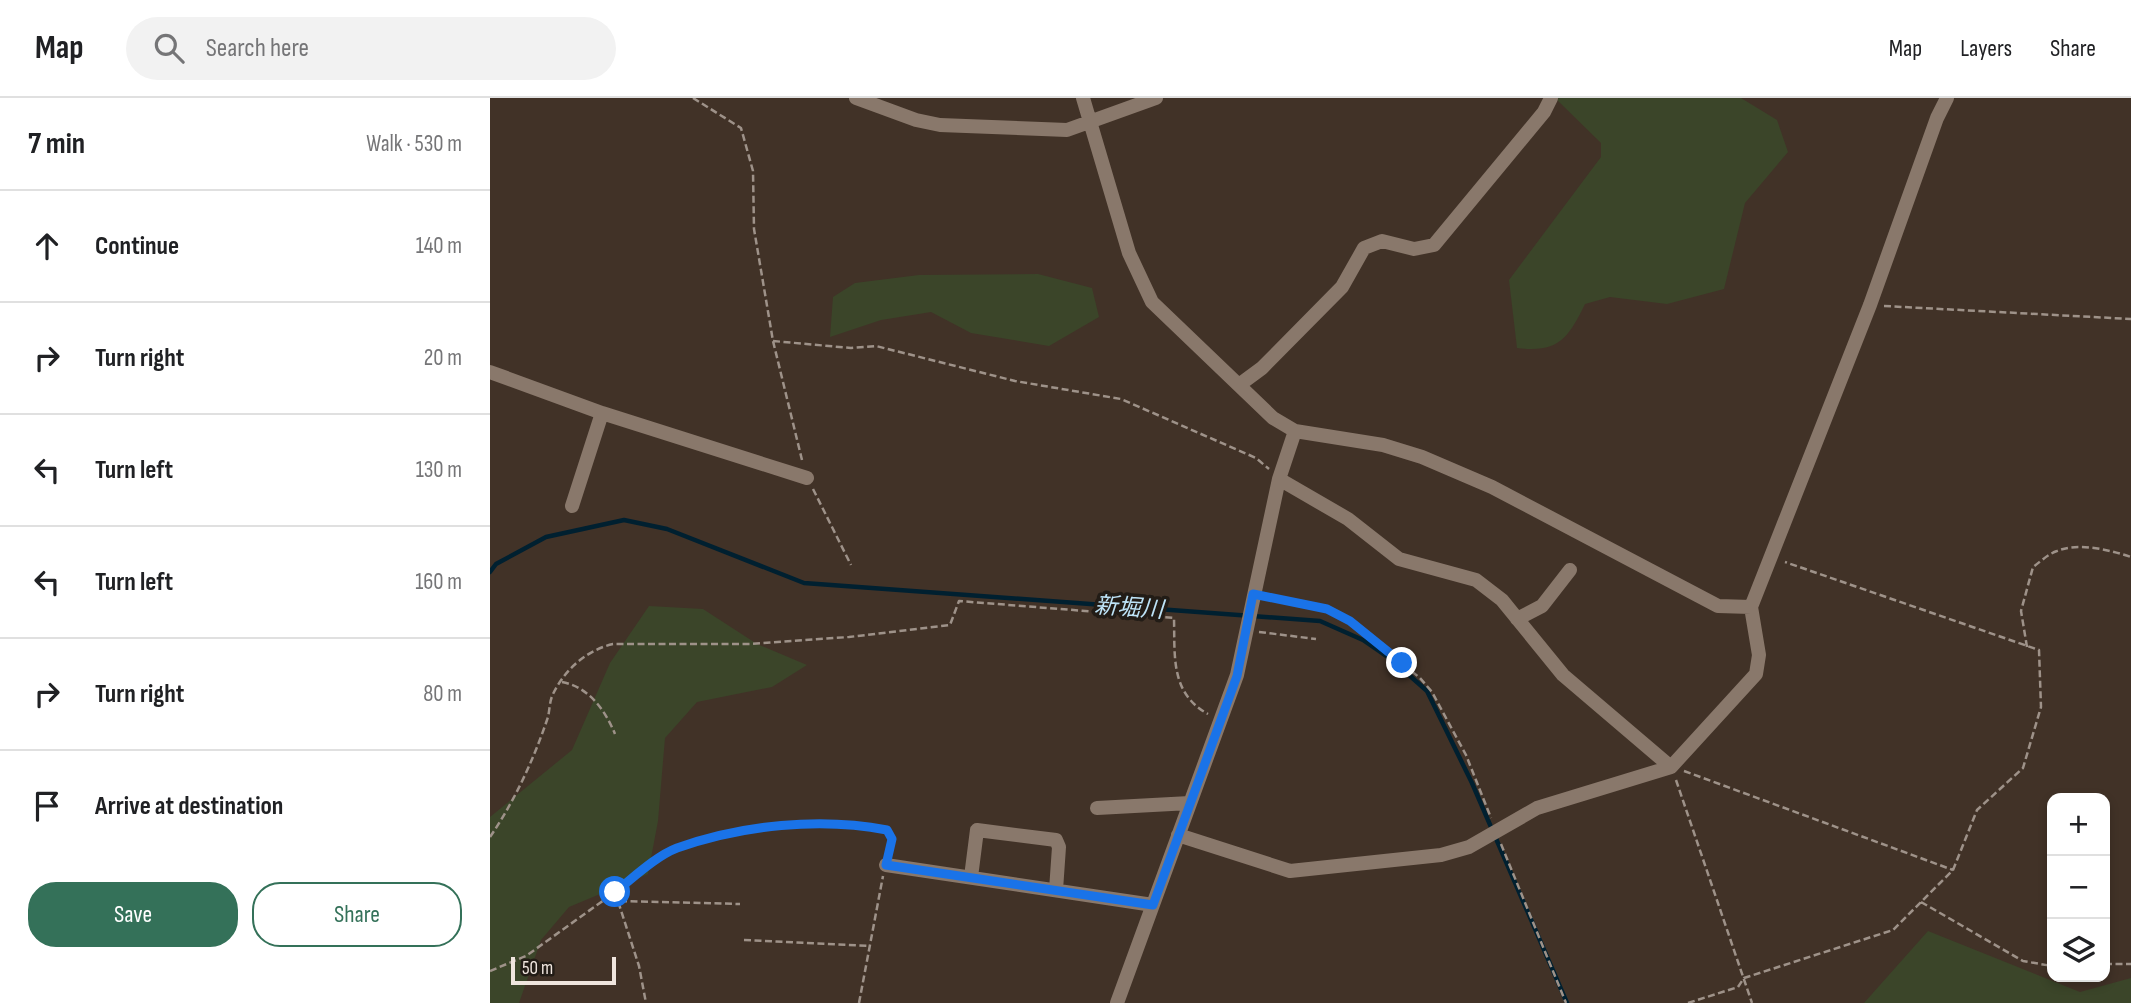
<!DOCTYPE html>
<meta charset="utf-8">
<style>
:root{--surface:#fff;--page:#f2f2f2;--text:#202124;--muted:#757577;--line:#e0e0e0;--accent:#347159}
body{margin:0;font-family:"Sofia Sans Condensed","Noto Sans JP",sans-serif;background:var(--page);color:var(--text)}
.controls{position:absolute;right:21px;bottom:21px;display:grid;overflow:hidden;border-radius:14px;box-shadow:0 4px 10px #0003}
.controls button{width:63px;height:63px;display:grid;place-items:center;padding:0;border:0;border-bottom:2px solid var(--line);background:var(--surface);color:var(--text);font:35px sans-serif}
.scale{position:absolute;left:21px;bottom:18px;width:105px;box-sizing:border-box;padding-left:7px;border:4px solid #efe5de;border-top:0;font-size:19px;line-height:24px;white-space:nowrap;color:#efe5de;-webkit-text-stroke:5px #221c16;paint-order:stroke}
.stop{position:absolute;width:21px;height:21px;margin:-16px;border:5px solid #1a73e8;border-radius:50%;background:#fff}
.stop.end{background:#1a73e8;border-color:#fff;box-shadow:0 2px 7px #0008}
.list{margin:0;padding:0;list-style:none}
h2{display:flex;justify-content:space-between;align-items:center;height:91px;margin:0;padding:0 28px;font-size:30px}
h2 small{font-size:23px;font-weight:400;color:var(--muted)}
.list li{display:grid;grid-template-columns:46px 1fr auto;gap:21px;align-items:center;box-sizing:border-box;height:112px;padding:0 28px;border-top:2px solid var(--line)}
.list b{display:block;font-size:26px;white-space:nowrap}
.list em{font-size:23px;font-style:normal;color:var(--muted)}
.actions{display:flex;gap:14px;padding:21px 28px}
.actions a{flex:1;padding:16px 0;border:2px solid var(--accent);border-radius:28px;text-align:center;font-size:24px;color:var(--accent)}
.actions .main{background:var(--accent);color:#fff}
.icon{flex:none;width:38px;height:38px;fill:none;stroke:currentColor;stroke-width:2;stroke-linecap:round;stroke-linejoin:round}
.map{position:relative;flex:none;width:1641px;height:905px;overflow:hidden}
header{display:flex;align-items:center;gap:42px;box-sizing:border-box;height:98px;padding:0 35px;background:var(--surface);border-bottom:2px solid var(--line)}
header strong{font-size:33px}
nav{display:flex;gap:38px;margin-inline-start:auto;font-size:24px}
.search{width:490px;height:63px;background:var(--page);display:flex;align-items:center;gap:18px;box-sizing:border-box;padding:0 24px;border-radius:38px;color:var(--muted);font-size:26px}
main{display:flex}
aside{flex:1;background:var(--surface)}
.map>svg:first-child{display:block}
</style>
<header>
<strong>Map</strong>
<div class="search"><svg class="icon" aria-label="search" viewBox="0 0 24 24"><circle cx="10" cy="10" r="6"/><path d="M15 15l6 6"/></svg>Search here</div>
<nav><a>Map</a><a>Layers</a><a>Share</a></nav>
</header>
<main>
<aside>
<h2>7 min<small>Walk · 530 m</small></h2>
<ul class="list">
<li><svg class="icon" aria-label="ahead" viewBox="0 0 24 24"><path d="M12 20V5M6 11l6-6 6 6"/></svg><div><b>Continue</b></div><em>140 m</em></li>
<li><svg class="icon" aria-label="right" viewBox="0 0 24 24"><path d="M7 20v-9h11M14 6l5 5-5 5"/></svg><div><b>Turn right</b></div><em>20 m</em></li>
<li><svg class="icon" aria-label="left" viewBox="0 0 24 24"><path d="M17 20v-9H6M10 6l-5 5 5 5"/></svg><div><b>Turn left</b></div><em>130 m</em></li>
<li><svg class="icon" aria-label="left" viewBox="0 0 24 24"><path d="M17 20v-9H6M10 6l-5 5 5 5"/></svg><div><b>Turn left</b></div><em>160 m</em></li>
<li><svg class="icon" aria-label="right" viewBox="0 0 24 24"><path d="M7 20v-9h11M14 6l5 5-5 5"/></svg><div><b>Turn right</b></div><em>80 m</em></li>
<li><svg class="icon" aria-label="arrive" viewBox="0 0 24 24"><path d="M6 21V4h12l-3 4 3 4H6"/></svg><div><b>Arrive at destination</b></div></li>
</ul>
<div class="actions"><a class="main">Save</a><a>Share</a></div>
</aside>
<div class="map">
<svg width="1641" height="905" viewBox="0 0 1641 905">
<rect width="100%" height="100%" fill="#413227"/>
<path fill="#3b4529" d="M1065,0h186l36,22 11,32 -43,51 -21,86 -57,15 -57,-7 -25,7c-17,35 -27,49 -68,44l-8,-68 92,-123v-14z
M548,176l54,14 7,29 -50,29 -78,-13 -40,-21 -50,8 -51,17 3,-40 22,-14 64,-8z
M159,508l54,3 54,35 50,21 -35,22 -75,15 -32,36 -7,83 -10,53 -79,33 -28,33 -22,63h-29v-186l82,-67 38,-87z
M1438,833l152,61 51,-14v25h-267z"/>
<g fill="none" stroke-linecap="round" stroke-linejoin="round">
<path stroke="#002030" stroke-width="4.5" d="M0,474l6,-8 50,-27 78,-17 43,9 137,54 516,38 43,19 29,20 35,31 45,92 95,220"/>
<path stroke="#9e9289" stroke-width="2.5" stroke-dasharray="7 3.5" stroke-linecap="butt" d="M203,0l48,30 12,43 1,58 19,112 29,119
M1394,208l247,13
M283,243l78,7 25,-2 139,35 106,18 135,59 13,11
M323,391l38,76
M776,499l61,12 23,12 70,57 12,14 34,63 25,63
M769,534l57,7
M1537,549l-6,-36 12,-44c7,-5 15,-13 24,-16 21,-9 53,-1 74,6
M72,584c27,5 43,28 53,52
M1194,673l269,99
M1186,682l76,223
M0,739c24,-35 43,-76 57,-117 3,-8 2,-18 6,-26 12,-25 34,-44 60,-50h138l98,-7 101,-12 9,-24 215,17c1,38 -4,75 34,96
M1011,746l65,159
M125,794l24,74 7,37
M130,803l120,3
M1431,804l102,59 29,5
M254,842l126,6
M1615,866h26
M0,873l36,-15 149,-107 91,-22 76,-1 45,4 5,9 -3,14
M369,905l24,-127
M1198,905l50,-16 6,-9 149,-48 60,-60 24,-60 46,-42 18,-61 -2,-57 -254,-88"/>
<path stroke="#89786b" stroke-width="14" d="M366,0l60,22 24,5 127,5 89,-32
M593,0l46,155 23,49 121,116 22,13 88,14 39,12 70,30 226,119 33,1
M0,274l112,41 205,65
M749,287l23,-17 80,-81 22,-39 18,-7 32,8 20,-4 110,-133 7,-14
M789,381l69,40 51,40 77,21 26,20 61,75 108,92
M82,408l30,-93
M1027,521l25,-13 28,-36
M607,710l93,-5
M688,737l112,36 151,-16 28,-8 68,-39 134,-41 85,-93 3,-19 -8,-48 119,-302 67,-187 10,-20
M396,767l267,40
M481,779l6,-47 79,10 3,7 -3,43
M627,905l120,-328 42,-196 16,-48"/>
</g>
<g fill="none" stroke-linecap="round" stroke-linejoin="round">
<path stroke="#1a73e8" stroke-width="9" d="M125,794c18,-14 41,-36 62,-44 65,-23 143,-31 210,-18l5,9 -6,26 267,40 84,-229 16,-82 74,15 23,12 52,42"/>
</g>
<g text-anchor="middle" stroke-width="7" stroke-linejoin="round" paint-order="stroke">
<g font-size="23" font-style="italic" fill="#bde3f7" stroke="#221c16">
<text transform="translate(639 509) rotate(4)" y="8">新堀川</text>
</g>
</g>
</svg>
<div class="controls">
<button>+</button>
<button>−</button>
<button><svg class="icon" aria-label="layers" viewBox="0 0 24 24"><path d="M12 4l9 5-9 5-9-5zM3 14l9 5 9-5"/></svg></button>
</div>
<div class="scale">50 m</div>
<div class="stop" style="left:125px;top:794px"></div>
<div class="stop end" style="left:912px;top:565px"></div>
</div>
</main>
